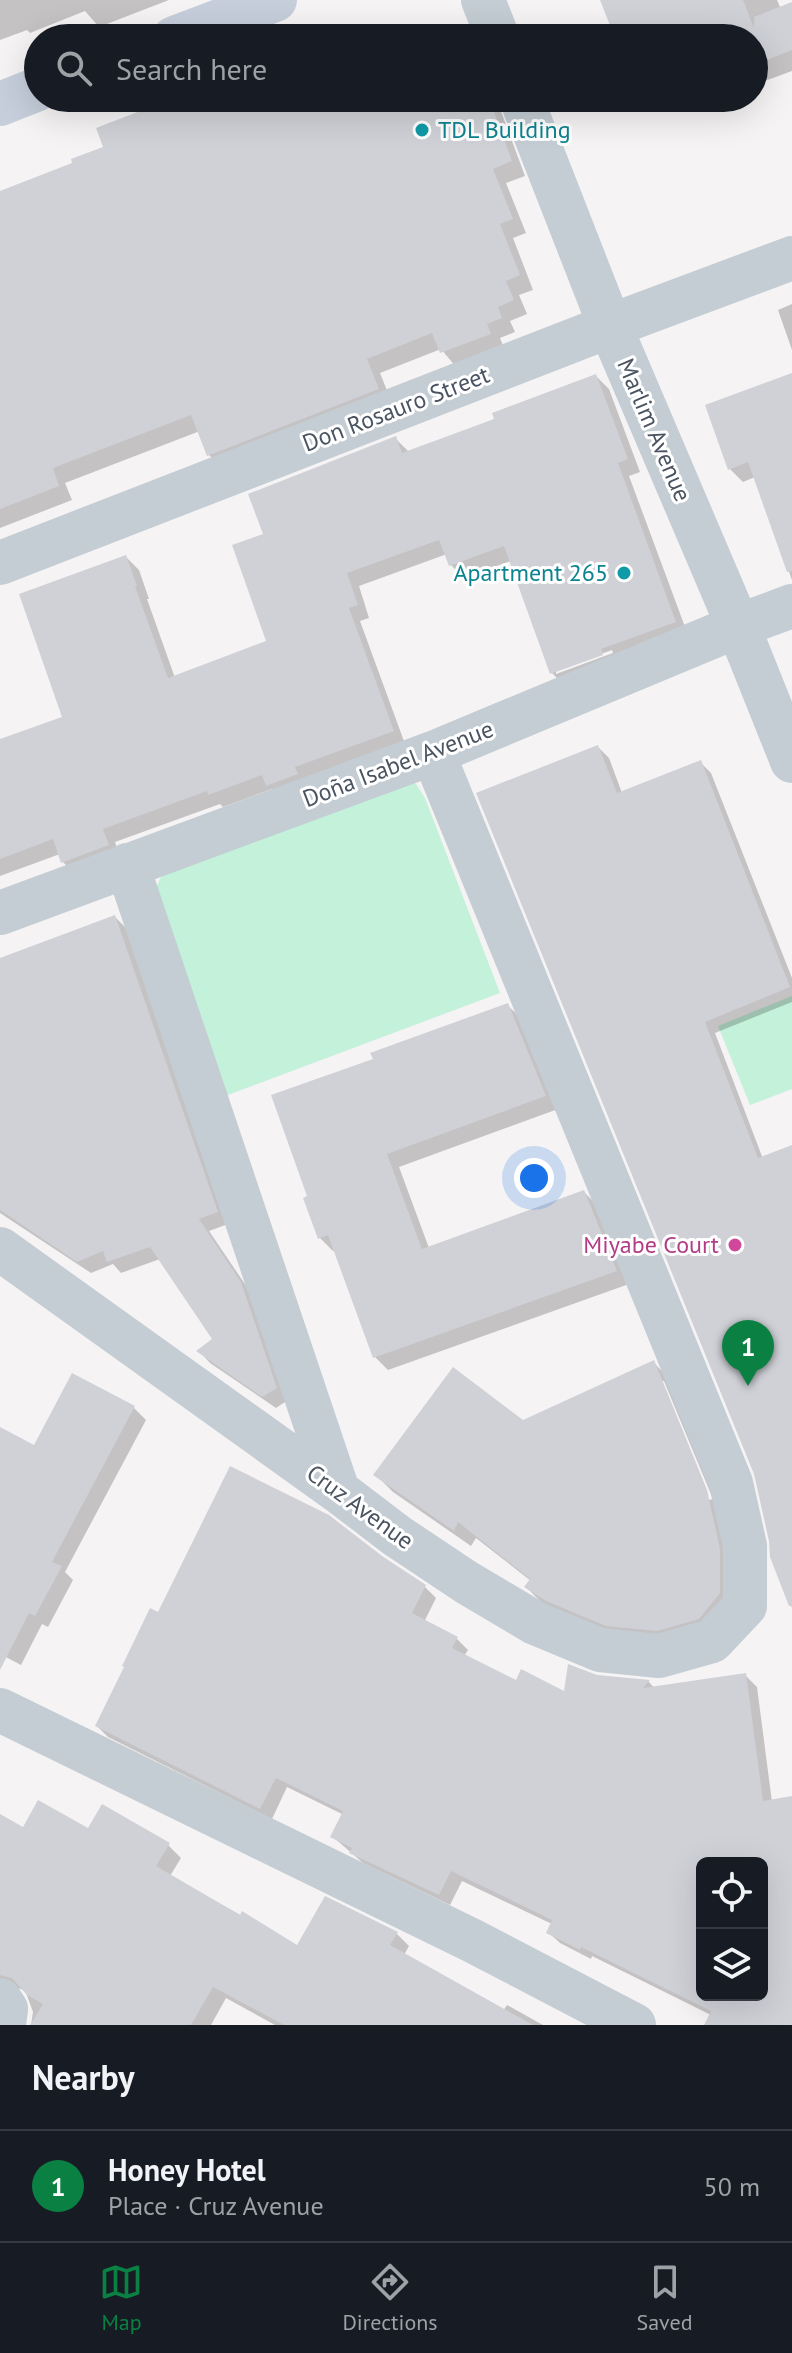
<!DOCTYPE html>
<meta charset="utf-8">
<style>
:root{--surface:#171b24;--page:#20242c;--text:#f1f3f6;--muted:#9ea1a6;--line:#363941;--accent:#0b8043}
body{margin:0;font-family:"PT Sans",sans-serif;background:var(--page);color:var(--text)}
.controls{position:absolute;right:24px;bottom:24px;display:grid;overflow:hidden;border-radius:12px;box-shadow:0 8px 32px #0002}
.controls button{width:72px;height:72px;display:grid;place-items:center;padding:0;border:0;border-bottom:2px solid var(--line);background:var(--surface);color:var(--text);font:40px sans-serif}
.you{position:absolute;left:534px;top:1178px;width:28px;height:28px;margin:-20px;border:6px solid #fff;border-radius:50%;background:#1a73e8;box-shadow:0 0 0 12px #1a73e833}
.badge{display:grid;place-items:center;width:52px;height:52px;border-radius:50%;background:var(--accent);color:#fff;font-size:26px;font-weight:700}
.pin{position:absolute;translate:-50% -66px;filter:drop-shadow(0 2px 4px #0008)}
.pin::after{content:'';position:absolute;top:42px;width:28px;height:24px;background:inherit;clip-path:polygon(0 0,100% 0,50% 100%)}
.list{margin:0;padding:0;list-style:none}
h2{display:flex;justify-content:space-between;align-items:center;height:104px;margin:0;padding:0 32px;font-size:34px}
h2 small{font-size:26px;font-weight:400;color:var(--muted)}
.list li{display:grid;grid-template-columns:52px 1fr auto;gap:24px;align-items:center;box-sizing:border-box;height:112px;padding:0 32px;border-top:2px solid var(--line)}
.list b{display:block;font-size:30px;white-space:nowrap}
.list p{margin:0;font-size:26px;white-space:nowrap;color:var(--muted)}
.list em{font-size:26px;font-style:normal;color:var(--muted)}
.icon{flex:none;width:44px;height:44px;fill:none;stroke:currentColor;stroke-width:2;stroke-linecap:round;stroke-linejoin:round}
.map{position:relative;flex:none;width:792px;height:2025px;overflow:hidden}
.search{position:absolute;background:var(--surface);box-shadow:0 8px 32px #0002;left:24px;right:24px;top:24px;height:88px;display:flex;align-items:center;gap:20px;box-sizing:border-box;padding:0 28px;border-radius:44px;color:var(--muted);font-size:30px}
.sheet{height:216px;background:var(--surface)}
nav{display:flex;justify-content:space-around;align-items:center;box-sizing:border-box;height:112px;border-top:2px solid var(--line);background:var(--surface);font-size:22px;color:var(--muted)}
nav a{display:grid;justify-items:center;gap:4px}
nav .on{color:var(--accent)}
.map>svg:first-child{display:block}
</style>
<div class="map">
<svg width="792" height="2025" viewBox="0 0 792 2025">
<rect width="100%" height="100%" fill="#f5f3f3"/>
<path fill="#c3f1d9" d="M403,776l13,8 9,14 75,195 -280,105 -65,-208 8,-17z
M792,996v93l-42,16 -32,-79z"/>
<path fill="#0003" fill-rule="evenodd" d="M0,0h169l-70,27 -14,-16 -55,22 -3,-3 -27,10z
M603,0h174l4,9 11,-4v66l-38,14v-47h-137z
M170,98h326l29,78 -19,7 20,50 -13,5 20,52 -14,5 8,19 -17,7 5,11 -15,6 4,10 -48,19 -15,-18 -61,24 12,30 -169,66 -14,-14 -9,-24 -135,52 7,17 -72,28v-335l75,-29 31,-16 54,-43 -1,-3z
M700,98h20l-15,6z
M792,304v46l-14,-40z
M792,375v205l-37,-103 -12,5 -13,-13z
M596,376l13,13 31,83 -11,4 59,159 -123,51 -13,-13 -41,-112 -48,17 -12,-13 -4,-11 -88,32 10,32 -9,3 45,123 -124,53 -9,-8 -49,18 -3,-3 -105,38 5,16 -44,17 -13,-13 -3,-8 -60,22v-122l65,-36 61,-161 13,13 10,29h-2l28,79 94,-35 -4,-107 130,-98 13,13 88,-31zM612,650l1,3 -57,21v-4z
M598,747l11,11 13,35 78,-31 11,11 81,205v24l-77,31 48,126 29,-12v461l-20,-52 -1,-16z
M115,917l12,12 101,295 -19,7 44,65 35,104 -12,8 -66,-45 -11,-12 15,-11 -54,-81 -39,14 -8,-9 -22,9 -91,-60v-253z
M507,1005l14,13 37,91 -159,58 30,81 155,-56 13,13 32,79 -241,86 -13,-13 -39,-107 -3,1 -13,-13 55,-178z
M653,1362l17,17 54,130 12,101 -20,25 -91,7 -82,-38 -17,-17 5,-6 -55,-43 -5,8 -78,-54 -17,-17 147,-53zM660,1381h4l49,118 -4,1z
M73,1376l61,32 12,12 -81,152 8,8 -25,47 -6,-3 -21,41 -21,-11v-225l35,19z
M425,1587l11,11 -12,24 33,17 11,11 -4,6 53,26 48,12 32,-17 52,5 6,7 91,-13 11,11 15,115 20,-3v226h-73l-8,-10 -119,-59 -1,3 -31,-16 -12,-11 4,-8 -90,-43 -12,24 -87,-42 -30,-26 11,-22 -57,-28 -15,32 -164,-82 -11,-11 62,-111zM702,1863h60v132h-60z
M0,1816l23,14 66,1 79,14 13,13 -11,18 128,71 99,-13 12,12 -5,9 99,56 4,-6 36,20h-268l-49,-27 -15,27h-180l2,-13 -8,-22 -13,-3 -12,4z"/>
<path fill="#cfd1d7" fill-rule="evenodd" d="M600,0h143l11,28v-11l38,-15v48l-38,15v-27h-139z
M174,98h315l23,63 -19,8 20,50 -13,5 20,51 -14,6 8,19 -16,7 4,11 -15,6 4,10 -51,19 -8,-20 -65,26 12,30 -172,67 -16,-41 -138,53 6,18 -59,23v-318l72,-28 -1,-4 32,-12 -7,-19z
M792,373v198l-5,1 -39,-110 -20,8 -23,-65z
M596,374l32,85 -10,4 58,159 -75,27 2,6 -53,19 -46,-128 -55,20 -10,-26 -92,33 11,32 -9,3 45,123 -99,36 3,7 -32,12 -4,-11 -54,20 -1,-4 -104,38 6,16 -48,18 -8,-24 -53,20v-120l62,-22 -43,-123 107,-39 11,31h-2l33,92 98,-37 -34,-96 31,-11 -15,-40 148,-58 6,17 92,-34 -2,-6z
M598,745l19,48 84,-33 89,227 -85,35 53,136 34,-13v461h-3l-19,-49 -1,-16 -15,-67 -278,-681z
M115,915l103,297 -19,7 42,63 36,106 -15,9 -66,-46 16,-12 -62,-92 -43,15 -4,-11 -26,11 -77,-52v-252z
M508,1003l38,93 -159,58 35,95 162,-59 33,81 -244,87 -45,-123 -10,4 -15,-41 4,-2 -36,-101 102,-36 -3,-6z
M654,1360l53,130 13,59v44l-21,26 -42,12 -51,-5 -60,-25 -22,-14 6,-8 -72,-57 -4,9 -81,-56 80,-108 70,53z
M72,1373l63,33 -83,156 10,4 -27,50 -6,-3 -29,57v-243l34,18z
M230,1466l99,49 53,41 44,29 -14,28 46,24 -6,11 64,32 5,-11 43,22 4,-27 29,11 53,5 -7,8 103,-15 17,128 29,-5v229h-88l7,-14 -130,-64 -1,3 -34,-17 6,-13 -101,-49 -12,24 -90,-42 3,-5 -22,-11 13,-26 -67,-33 -16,31 -165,-83 29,-59 -2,-1 28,-58 8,4zM702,1863h60v132h-60z
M38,1800l50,28 14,-24 68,39 -14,23 84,49 2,-4 55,34 28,-49 73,36 -8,13 143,80h-249l-71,-38 -22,38h-161l13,-21 -16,-9 -15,-17 -12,-3v-161l23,13z"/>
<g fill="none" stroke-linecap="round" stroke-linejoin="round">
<path stroke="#c4ccd4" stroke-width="44" d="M483,0l15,38
M521,98l89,228 128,300 54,135
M0,563l610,-237 182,-68
M127,865l211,626
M0,913l433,-160 305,-127 54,-20
M0,1249l338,242 59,45 69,46 69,41 65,27 59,6 53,-15 33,-35v-60l-14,-63 -298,-730
M0,1710l473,231 161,84
M0,2000l6,9 -2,16"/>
<path stroke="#c6cedb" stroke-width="44" d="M174,38l101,-38
M0,104l38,-15"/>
</g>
<g fill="#0f9aa8" stroke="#fff" stroke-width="3">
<circle cx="422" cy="130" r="8"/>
<circle cx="624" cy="573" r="8"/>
</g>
<circle fill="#d1479c" stroke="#fff" stroke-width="3" cx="735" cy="1245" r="8"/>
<g text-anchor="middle" stroke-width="6" stroke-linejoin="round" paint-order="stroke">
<g font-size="24" fill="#0d838f" stroke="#fff" text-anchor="start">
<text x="438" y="138">TDL Building</text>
<text x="608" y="581" text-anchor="end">Apartment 265</text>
</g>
<g font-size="24" fill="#4a5461" stroke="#fff">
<text transform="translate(396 409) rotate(-21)" y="8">Don Rosauro Street</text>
<text transform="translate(654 430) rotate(67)" y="8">Marlim Avenue</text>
<text transform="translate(398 764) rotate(-21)" y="8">Doña Isabel Avenue</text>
<text transform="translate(360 1507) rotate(36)" y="8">Cruz Avenue</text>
</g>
<g font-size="24" fill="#b23c85" stroke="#fff" text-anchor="end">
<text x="719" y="1253">Miyabe Court</text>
</g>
</g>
</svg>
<div class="controls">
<button><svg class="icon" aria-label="locate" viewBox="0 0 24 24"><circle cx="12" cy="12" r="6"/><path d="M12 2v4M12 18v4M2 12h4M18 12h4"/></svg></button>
<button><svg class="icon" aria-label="layers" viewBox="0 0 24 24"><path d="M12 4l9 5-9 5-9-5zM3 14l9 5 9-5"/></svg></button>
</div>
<div class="you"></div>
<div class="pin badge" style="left:748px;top:1386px">1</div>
<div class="search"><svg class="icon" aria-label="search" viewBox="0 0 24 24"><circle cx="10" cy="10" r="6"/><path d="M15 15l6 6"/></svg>Search here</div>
</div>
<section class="sheet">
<h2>Nearby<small></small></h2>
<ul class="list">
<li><span class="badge">1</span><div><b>Honey Hotel</b><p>Place · Cruz Avenue</p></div><em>50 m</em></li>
</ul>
</section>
<nav>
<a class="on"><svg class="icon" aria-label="map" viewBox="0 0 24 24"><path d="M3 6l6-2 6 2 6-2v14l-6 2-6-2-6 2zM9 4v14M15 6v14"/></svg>Map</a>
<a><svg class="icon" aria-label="directions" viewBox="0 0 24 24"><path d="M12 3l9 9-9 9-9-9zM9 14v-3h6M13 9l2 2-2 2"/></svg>Directions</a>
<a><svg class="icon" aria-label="saved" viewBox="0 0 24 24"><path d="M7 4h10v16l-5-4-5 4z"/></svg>Saved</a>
</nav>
